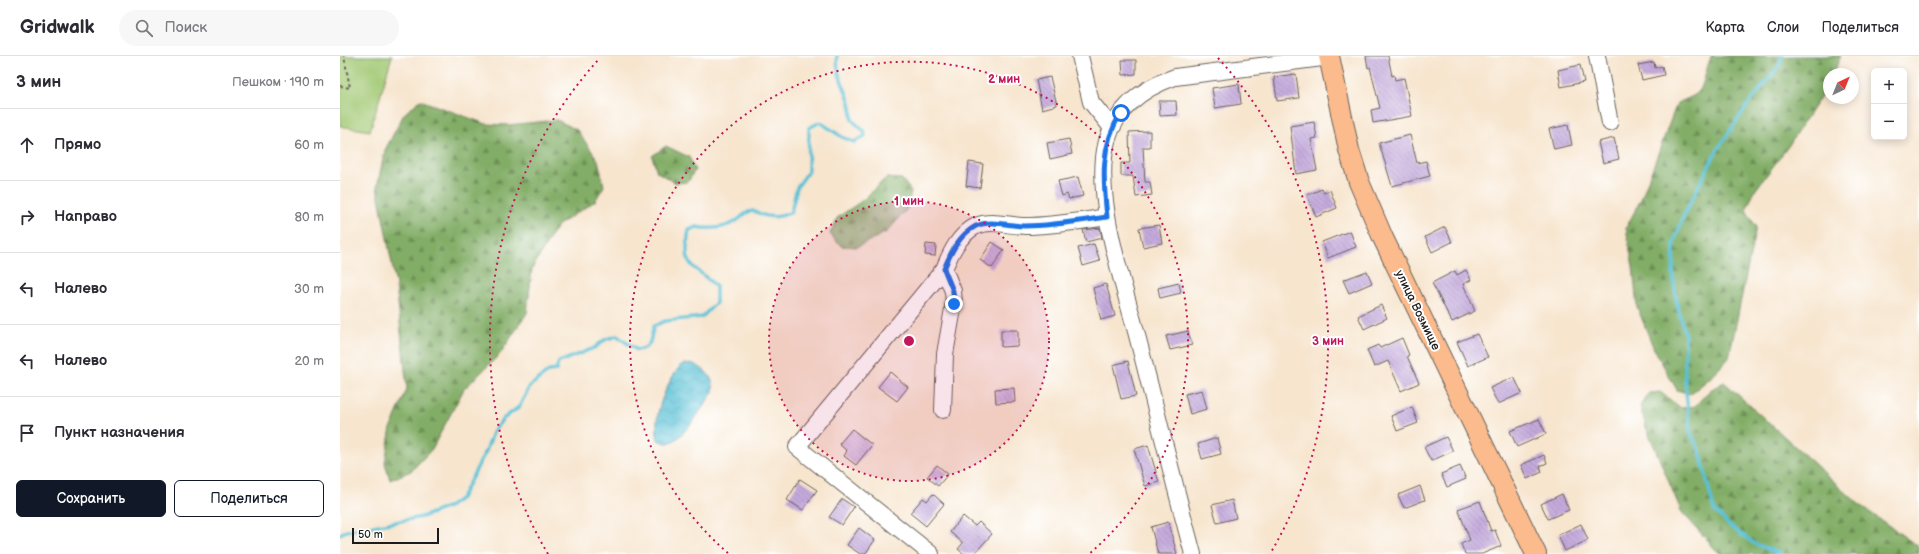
<!DOCTYPE html>
<html lang="ru">
<meta charset="utf-8">
<style>
:root{--surface:#fff;--page:#f7f7f7;--text:#2b2b33;--muted:#7c7c81;--line:#e1e1e2;--accent:#111827}
body{margin:0;font-family:"Balsamiq Sans",sans-serif;background:var(--page);color:var(--text)}
.controls{position:absolute;right:12px;top:12px;display:grid;overflow:hidden;border-radius:6px;box-shadow:0 2px 10px #0003}
.controls button{width:36px;height:36px;display:grid;place-items:center;padding:0;border:0;border-bottom:1px solid var(--line);background:var(--surface);color:var(--text);font:20px sans-serif}
.compass{position:absolute;left:1483px;top:12px;width:36px;height:36px;border-radius:50%;background:var(--surface);box-shadow:0 2px 10px #0003;rotate:43deg}
.scale{position:absolute;left:12px;bottom:10px;width:87px;box-sizing:border-box;padding-left:4px;border:2px solid #1c1c1c;border-top:0;font-size:11px;line-height:14px;white-space:nowrap;color:#1c1c1c;-webkit-text-stroke:3px #fff;paint-order:stroke}
.stop{position:absolute;width:12px;height:12px;margin:-9px;border:3px solid #1a73e8;border-radius:50%;background:#fff}
.stop.end{background:#1a73e8;border-color:#fff;box-shadow:0 1px 4px #0008}
.list{margin:0;padding:0;list-style:none}
h2{display:flex;justify-content:space-between;align-items:center;height:52px;margin:0;padding:0 16px;font-size:17px}
h2 small{font-size:13px;font-weight:400;color:var(--muted)}
.list li{display:grid;grid-template-columns:26px 1fr auto;gap:12px;align-items:center;box-sizing:border-box;height:72px;padding:0 16px;border-top:1px solid var(--line)}
.list b{display:block;font-size:15px;white-space:nowrap}
.list em{font-size:13px;font-style:normal;color:var(--muted)}
.actions{display:flex;gap:8px;padding:12px 16px}
.actions a{flex:1;padding:9px 0;border:1px solid var(--accent);border-radius:6px;text-align:center;font-size:14px;color:var(--accent)}
.actions .main{background:var(--accent);color:#fff}
.icon{flex:none;width:22px;height:22px;fill:none;stroke:currentColor;stroke-width:2;stroke-linecap:round;stroke-linejoin:round}
.map{position:relative;flex:none;width:1579px;height:498px;overflow:hidden}
header{display:flex;align-items:center;gap:24px;box-sizing:border-box;height:56px;padding:0 20px;background:var(--surface);border-bottom:1px solid var(--line)}
header strong{font-size:19px}
nav{display:flex;gap:22px;margin-inline-start:auto;font-size:14px}
.search{width:280px;height:36px;background:var(--page);display:flex;align-items:center;gap:10px;box-sizing:border-box;padding:0 14px;border-radius:22px;color:var(--muted);font-size:15px}
main{display:flex}
aside{flex:1;background:var(--surface)}
.map>svg:first-child{display:block}
</style>
<header>
<strong>Gridwalk</strong>
<div class="search"><svg class="icon" aria-label="search" viewBox="0 0 24 24"><circle cx="10" cy="10" r="6"/><path d="M15 15l6 6"/></svg>Поиск</div>
<nav><a>Карта</a><a>Слои</a><a>Поделиться</a></nav>
</header>
<main>
<aside>
<h2>3 мин<small>Пешком · 190 m</small></h2>
<ul class="list">
<li><svg class="icon" aria-label="ahead" viewBox="0 0 24 24"><path d="M12 20V5M6 11l6-6 6 6"/></svg><div><b>Прямо</b></div><em>60 m</em></li>
<li><svg class="icon" aria-label="right" viewBox="0 0 24 24"><path d="M7 20v-9h11M14 6l5 5-5 5"/></svg><div><b>Направо</b></div><em>80 m</em></li>
<li><svg class="icon" aria-label="left" viewBox="0 0 24 24"><path d="M17 20v-9H6M10 6l-5 5 5 5"/></svg><div><b>Налево</b></div><em>30 m</em></li>
<li><svg class="icon" aria-label="left" viewBox="0 0 24 24"><path d="M17 20v-9H6M10 6l-5 5 5 5"/></svg><div><b>Налево</b></div><em>20 m</em></li>
<li><svg class="icon" aria-label="arrive" viewBox="0 0 24 24"><path d="M6 21V4h12l-3 4 3 4H6"/></svg><div><b>Пункт назначения</b></div></li>
</ul>
<div class="actions"><a class="main">Сохранить</a><a>Поделиться</a></div>
</aside>
<div class="map">
<svg width="1579" height="498" viewBox="0 0 1579 498">
<defs>
<pattern id="forest-firs" width="22" height="20" patternUnits="userSpaceOnUse"><rect width="22" height="20" fill="#82ad66"/><path d="M5 1l3.5 6h-7zM16 11l3.5 6h-7z" fill="#6a8c53"/></pattern>
<pattern id="water-waves" width="16" height="10" patternUnits="userSpaceOnUse"><rect width="16" height="10" fill="#59c1d6"/><path d="M0 5q4-4 8 0t8 0" fill="none" stroke="#4da5b7"/></pattern>
<pattern id="building-back-hatch" width="6" height="6" patternUnits="userSpaceOnUse"><rect width="6" height="6" fill="#c5aadd"/><path d="M-1 5l2 2M0 0l6 6M5-1l2 2" fill="none" stroke="#9f8ab2"/></pattern>
</defs>
<rect width="100%" height="100%" fill="#fff"/>
<filter id="ink" filterUnits="userSpaceOnUse"><feTurbulence type="fractalNoise" baseFrequency=".025" numOctaves="2"/><feDisplacementMap in="SourceGraphic" scale="8" xChannelSelector="R" yChannelSelector="G"/><feConvolveMatrix kernelMatrix="1 2 1 2 8 2 1 2 1" color-interpolation-filters="sRGB"/></filter>
<filter id="wash" filterUnits="userSpaceOnUse"><feTurbulence type="fractalNoise" baseFrequency=".012" numOctaves="4" result="noise"/><feDisplacementMap in="SourceGraphic" scale="16" xChannelSelector="R" yChannelSelector="G"/><feGaussianBlur stdDeviation="0.9" result="paint"/><feColorMatrix in="noise" values="0 0 0 0 0 0 0 0 0 0 0 0 0 0 0 0 0 1.4 0 .05"/><feComposite in="paint" operator="in"/></filter>
<g filter="url(#wash)">
<rect width="100%" height="100%" fill="#f7e5ce"/>
<path fill="#a3c974" stroke="#607248" d="M0,0h52l-22,75 -30,-5z"/>
<path fill="url(#forest-firs)" stroke="#4f6441" d="M1371,0h130l-8,18h-4l-1,11 -39,60 -35,47 -8,18 10,17 -27,131 -20,21 -19,15 -13,-4 -23,-41 -17,-42 -4,-40 -7,-39 15,-29 36,-96c23,-10 23,-8 29,-31 1,-6 4,-11 5,-16z
M80,44l66,24 22,1 49,-5 20,10 21,30 6,26 -9,15 -38,25 -25,43 -5,44 -27,41 -36,35 -32,60 -21,22 -21,9 -5,-17 6,-36 16,-38 -11,-104 -19,-98 8,-37 19,-36z
M326,90l23,11 6,13 -7,12 -12,1 -19,-11 -5,-16z
M546,122l16,1 9,12 -3,17 -21,24 -30,15 -16,-1 -11,-12 7,-16 26,-18z
M1384,326l137,124 58,41v7h-198l-6,-5 -34,-38 -35,-84 -6,-21 9,-13 11,-1 21,16 14,-2 15,-16z"/>
<path fill="url(#water-waves)" stroke="#3a6e79" d="M351,307c13,5 24,14 22,29 -8,11 -31,51 -46,51 -3,0 -7,-2 -9,-3 -6,-24 8,-57 23,-75z"/>
<g fill="none" stroke-linecap="round" stroke-linejoin="round">
<path stroke="#59c1d6" stroke-width="3.5" d="M0,478l6,-3 76,-14 28,-11 11,-8 25,-47 8,-21 9,-11 16,-12 11,-21 19,-15 8,-1v-4l2,-4 35,-14 12,-9 11,-3 20,14c17,-3 12,-11 17,-24l11,-5 37,-4 14,-14v-16c-23,-25 -34,-16 -27,-57l8,-3c13,3 31,1 42,-8 5,-4 6,-7 13,-8 4,-1 7,3 11,4 10,3 19,2 28,-3l6,-25 11,-15 1,-44 11,-6 22,15 12,5 11,-6 -1,-5 -12,-11c1,-26 -16,-37 -15,-64
M1441,498l-26,-10 -24,-17 -17,-17 -14,-59 -10,-19 -5,-50v-48l-8,-29 -4,-30 1,-33 10,-27 32,-63 30,-45 33,-41 3,-10"/>
</g>
<g id="blocks">
<path fill="url(#building-back-hatch)" d="M1026,0h22l4,20 2,-1 1,5 9,-2 8,38 -39,7 -2,-13 9,-2 -10,-41 -2,1z
M782,4h14v14l-13,1z
M1314,6l1,6 7,-2 2,9 -22,5 -4,-15z
M1240,9l4,17 -23,5 -3,-17z
M956,18l3,24 -22,3 -3,-24z
M710,21l7,28 -15,4 -6,-29z
M899,28l2,20 -26,4 -3,-20z
M819,45h17l1,14 -17,1z
M974,66l3,16 -6,1 6,31 -21,4 -6,-48z
M1228,69l4,20 -18,4 -5,-20z
M810,75v16h-7l2,35h5l2,13 -16,2 -3,-21h-12v-13h9l-1,-31z
M1070,79l7,28 9,-2 4,15 -38,10 -13,-43z
M1274,82l5,21 -16,4 -5,-21z
M729,83l3,15 -22,5 -3,-16z
M629,106l14,2 -3,24 -14,-2z
M738,121l5,19 -14,3 -2,-5 -5,2 -4,-15z
M982,133l2,4 6,-3 7,18 -21,9 -9,-22z
M819,169l3,18 -19,4 -4,-19z
M1105,171l7,15 -20,10 -7,-15z
M760,172l2,10 -16,4 -3,-12z
M1010,175l6,16 -28,11 -6,-16z
M652,186l12,8 -12,18 -12,-8z
M586,188l10,1 -1,11 -10,-1z
M754,188l6,17 -17,5 -5,-18z
M1126,214l5,10 -8,4 12,27 -23,11 -20,-39 23,-12 2,4z
M1027,215l5,12 -23,10 -6,-13z
M839,227l2,10 -21,5 -2,-10z
M766,228l9,32 -14,4 -8,-32z
M1041,249l6,13 -23,11 -6,-13z
M661,274h17v16l-17,1z
M848,275l4,14 -22,5 -4,-14z
M1137,278l11,23 -20,9 -11,-24z
M1062,282l7,17 -2,1 12,27 -18,8 -13,-30 -14,6 -7,-17 11,-5 2,3z
M788,305l8,35 -15,3 -8,-34z
M550,316l18,15 -11,14 -19,-14z
M1174,321l8,16 -24,11 -8,-16z
M674,332l1,14 -19,1 -1,-14z
M862,334l5,19 -17,5 -5,-20z
M1072,351l6,16 -21,8 -6,-15z
M1199,363l7,15 -29,13 -7,-16z
M512,373l20,16 -16,20 -12,-9 3,-5 -8,-7z
M1106,381l7,14 -22,10 -7,-14z
M877,382l4,16 -19,5 -4,-15z
M808,389l11,37 -14,4 -11,-37z
M1204,399l3,8 -7,3 2,6 -15,7 -6,-14z
M597,409l11,9 -10,12 -11,-9z
M1120,410l6,13 -19,8 -6,-13z
M460,423l17,11 -14,20 -16,-10z
M1080,430l5,14 -21,8 -6,-13z
M593,438l11,10 -18,22 -16,-13 13,-15 4,3z
M1222,438l7,16 -21,9 -7,-15z
M502,443l12,8 -12,18 -13,-8z
M892,444l4,18 -19,5 -5,-18z
M1140,445l11,30 4,-1 6,16 -19,8h-17l-4,-10 9,-4 -12,-31z
M623,460l12,10 4,-4 13,12 -18,20h-10l-6,-5 5,-6 -13,-11z
M828,466l9,32h-19l-7,-27z
M1241,468l7,16 -23,11 -7,-16z
M519,472l16,12 -10,14h-5l-13,-9z"/>
</g>
</g>
<g filter="url(#ink)">
<use href="#blocks" fill-opacity="0" stroke="#69625a" stroke-width="1"/>
<g fill="none" stroke-linecap="round" stroke-linejoin="round">
<g stroke="#69625a" stroke-width="18">
<path id="minor" d="M740,0l11,46 21,26
M1257,0l13,67
M603,354l2,-56 9,-51 -1,-12 -9,-22
M591,498l-134,-107 147,-178c7,-17 15,-34 32,-43 15,-7 33,0 49,0 27,0 55,-5 82,-9
M853,498c-19,-70 -36,-141 -54,-211 -14,-56 -47,-147 -32,-202 10,-34 36,-53 68,-64l155,-20"/>
</g>
<g stroke="#69625a" stroke-width="22">
<path id="major" d="M989,0l20,94 10,32 24,56 153,316"/>
</g>
<path stroke="#69625a" stroke-width="2" stroke-dasharray="3 3" stroke-linecap="butt" d="M0,30l10,2 -6,-32"/>
<use href="#minor" stroke="#fff" stroke-width="16"/>
<use href="#major" stroke="#fbbb8d" stroke-width="20"/>
</g>
</g>
<g fill="none" stroke-linecap="round" stroke-linejoin="round" filter="url(#ink)">
<path stroke="#1a73e8" stroke-width="5" d="M614,248l-1,-13 -9,-22c7,-17 15,-34 32,-43 15,-7 33,0 49,0 27,0 55,-5 82,-9 -4,-38 -7,-71 14,-104"/>
</g>
<circle cx="569" cy="285" r="140" fill="#c2185b" fill-opacity=".12"/>
<g fill="none" stroke="#c2185b" stroke-width="2" stroke-dasharray="2 4">
<circle cx="569" cy="285" r="140"/>
<path d="M388 497A279 279 0 1 1 750 497"/>
<path d="M208 498A419 419 0 0 1 260 2M878 2A419 419 0 0 1 930 498"/>
</g>
<g text-anchor="middle" stroke-width="4" stroke-linejoin="round" paint-order="stroke">
<g font-size="12" fill="#1c1c1c" stroke="#fff">
<text transform="translate(1078 254) rotate(64)" y="4">улица Возмище</text>
</g>
</g>
<circle cx="569" cy="285" r="6" fill="#c2185b" stroke="#fff" stroke-width="2"/>
<g font-size="12" text-anchor="middle" font-weight="bold" fill="#c2185b" stroke="#fff" stroke-width="4" stroke-linejoin="round" paint-order="stroke">
<text x="664" y="27">2 мин</text>
<text x="569" y="149">1 мин</text>
<text x="988" y="289">3 мин</text>
</g>
</svg>
<div class="controls">
<button>+</button>
<button>−</button>
</div>
<svg class="compass" viewBox="-18 -18 36 36"><path d="M0-13l5 13h-10z" fill="#e53935"/><path d="M0 13l5-13h-10z" fill="#7c7c81"/></svg>
<div class="scale">50 m</div>
<div class="stop" style="left:781px;top:57px"></div>
<div class="stop end" style="left:614px;top:248px"></div>
</div>
</main>
